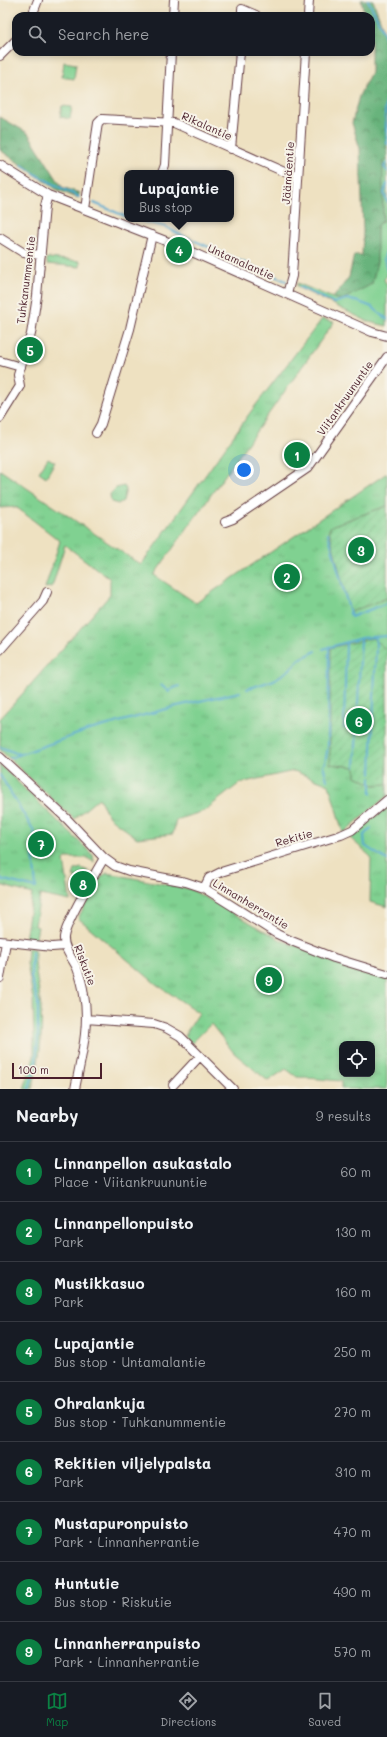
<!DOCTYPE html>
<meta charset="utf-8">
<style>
:root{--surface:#171b24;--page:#20242c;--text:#f1f3f6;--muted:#9ea1a6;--line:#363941;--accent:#0b8043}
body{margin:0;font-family:Mali,sans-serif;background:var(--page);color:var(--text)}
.controls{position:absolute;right:12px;bottom:12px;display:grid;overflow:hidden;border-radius:8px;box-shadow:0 2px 6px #0003}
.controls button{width:36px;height:36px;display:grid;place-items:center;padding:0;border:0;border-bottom:1px solid var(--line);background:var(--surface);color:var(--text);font:20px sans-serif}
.scale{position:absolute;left:12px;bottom:10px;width:90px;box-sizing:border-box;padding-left:4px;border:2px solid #4a1f2b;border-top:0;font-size:11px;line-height:14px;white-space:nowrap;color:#4a1f2b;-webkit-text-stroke:3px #f7f3e8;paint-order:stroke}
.you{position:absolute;left:244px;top:470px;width:14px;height:14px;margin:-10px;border:3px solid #fff;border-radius:50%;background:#1a73e8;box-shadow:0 0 0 6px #1a73e833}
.badge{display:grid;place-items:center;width:26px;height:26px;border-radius:50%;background:var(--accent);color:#fff;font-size:13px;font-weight:700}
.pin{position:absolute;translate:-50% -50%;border:2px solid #fff;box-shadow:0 1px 4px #0006}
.popup{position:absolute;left:124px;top:170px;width:110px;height:52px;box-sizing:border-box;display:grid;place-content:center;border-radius:8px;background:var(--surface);filter:drop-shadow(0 1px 3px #0005);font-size:13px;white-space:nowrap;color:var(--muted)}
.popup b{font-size:15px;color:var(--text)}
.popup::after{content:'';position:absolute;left:50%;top:100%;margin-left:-8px;border:8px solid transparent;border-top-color:var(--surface)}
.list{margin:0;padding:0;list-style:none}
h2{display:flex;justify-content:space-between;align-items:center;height:52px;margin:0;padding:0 16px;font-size:17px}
h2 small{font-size:13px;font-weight:400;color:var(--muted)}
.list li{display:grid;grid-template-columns:26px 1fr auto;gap:12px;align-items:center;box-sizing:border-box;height:60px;padding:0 16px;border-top:1px solid var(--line)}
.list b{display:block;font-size:15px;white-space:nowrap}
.list p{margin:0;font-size:13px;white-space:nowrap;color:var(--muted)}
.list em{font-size:13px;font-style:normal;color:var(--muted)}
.icon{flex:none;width:22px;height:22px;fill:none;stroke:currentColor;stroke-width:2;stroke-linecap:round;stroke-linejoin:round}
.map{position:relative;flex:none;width:387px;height:1089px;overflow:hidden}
.search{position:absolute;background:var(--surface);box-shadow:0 2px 6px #0003;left:12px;right:12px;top:12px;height:44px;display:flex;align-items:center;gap:10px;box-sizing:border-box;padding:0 14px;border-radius:12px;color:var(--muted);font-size:15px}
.sheet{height:592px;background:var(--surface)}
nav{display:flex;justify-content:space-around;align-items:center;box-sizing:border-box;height:56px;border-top:1px solid var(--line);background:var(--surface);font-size:11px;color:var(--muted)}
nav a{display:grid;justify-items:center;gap:2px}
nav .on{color:var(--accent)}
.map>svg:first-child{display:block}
</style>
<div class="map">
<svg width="387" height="1089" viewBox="0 0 387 1089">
<defs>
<pattern id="forest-crowns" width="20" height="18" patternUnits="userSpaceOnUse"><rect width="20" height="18" fill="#68b37b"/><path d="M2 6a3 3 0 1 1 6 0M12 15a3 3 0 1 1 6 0" fill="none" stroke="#589165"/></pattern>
<pattern id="park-tufts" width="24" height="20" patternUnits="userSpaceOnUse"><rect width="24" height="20" fill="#80d191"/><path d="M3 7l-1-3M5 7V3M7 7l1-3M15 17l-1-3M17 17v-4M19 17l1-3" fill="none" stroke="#70b37d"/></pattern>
<pattern id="garden-furrows" width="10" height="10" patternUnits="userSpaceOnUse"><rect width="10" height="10" fill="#80d191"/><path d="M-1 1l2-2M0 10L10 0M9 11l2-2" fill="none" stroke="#70b37d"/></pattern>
</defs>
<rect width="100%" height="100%" fill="#f7f3e8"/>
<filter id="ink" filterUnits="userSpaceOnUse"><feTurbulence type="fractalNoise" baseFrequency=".025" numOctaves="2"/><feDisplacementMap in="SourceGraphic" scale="8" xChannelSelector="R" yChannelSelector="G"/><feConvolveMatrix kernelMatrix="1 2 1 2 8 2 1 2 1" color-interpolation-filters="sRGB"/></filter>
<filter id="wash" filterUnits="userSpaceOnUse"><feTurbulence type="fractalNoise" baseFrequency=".012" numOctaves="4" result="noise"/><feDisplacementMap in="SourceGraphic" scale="16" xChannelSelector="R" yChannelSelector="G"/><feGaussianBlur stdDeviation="0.9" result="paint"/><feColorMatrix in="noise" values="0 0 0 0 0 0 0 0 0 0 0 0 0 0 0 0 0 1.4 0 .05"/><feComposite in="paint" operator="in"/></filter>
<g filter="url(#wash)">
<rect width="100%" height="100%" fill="#eee1c1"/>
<path fill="#80d191" stroke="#65785e" d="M387,159v117l-3,3 3,7v40l-18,-4 -72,-35v-4l36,15 9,2 35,-38c-3,-34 5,-67 6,-101z
M47,258l33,3v6l-33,-3z
M81,868l7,3v3l-11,20 -1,-4 2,-1 -3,-13h-2l2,-6z
M28,948l7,1c-1,18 3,33 5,50 4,29 0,62 -8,90h-8l10,-33 -1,-56 -6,-37z"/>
<path fill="url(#forest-crowns)" stroke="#596953" d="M361,0h12l9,25 5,21v113l-4,2v60l-6,4v37l-5,22 -30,16 -9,-2 16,-21 5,-22h8l1,-24 -3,-82 -8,-26 7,-27 12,-24v-56h-6z
M0,117l28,16 34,54 18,6 -3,5 -21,-9 -56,-39z"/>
<path fill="url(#park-tufts)" stroke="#65785e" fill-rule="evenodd" d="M64,62l12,2 -2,15 -12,-2z
M62,106l10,1 -2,12 -10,-2z
M322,319l12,3 -180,253 42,28 191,-130v33l-56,20 -2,4 21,81 37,-13v52l-16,-12 -41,126 25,3 1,9 18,9 13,-1v12l-44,37 -14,-48 -35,-14 -54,12 -36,28 -28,9 -3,14 -36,4 -28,-21 -10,-19 -25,21 -74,-69v-31l110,-124v-16l-45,-34 -13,42 -7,1 15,-47 -44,-34 -16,1v-38l141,95 111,-155z
M48,458l7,4 -9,15 -7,-5z
M124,486l2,3 -3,12 -5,3 -7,-2 -1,-8 6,-6z
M0,765l93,90 1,7 -7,-4h-21l-2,2 6,41 -30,-6 -5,31 3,1 -3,15 -10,-2 7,-46 -32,-9z
M387,808v99l-17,-5 1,-45 -23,-21z
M107,873l83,16 93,52 104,36v112h-46v-8l-44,-4 -11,-8 -18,12 -34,-28 -23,-29 -19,19 -8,-7 15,-23 -43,-29 -78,-66 23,-41zM342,1044h30v30h-30z"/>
<path fill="url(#garden-furrows)" stroke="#65785e" d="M387,506v92l-37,14 -21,-82 2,-4z
M372,638l15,12v134l-13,1 -18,-9 -1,-9 -25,-3v-116z"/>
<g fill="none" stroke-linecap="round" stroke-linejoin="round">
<path stroke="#55aad1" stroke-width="2" d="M368,0l13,26 6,17
M387,88l-2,25 2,31
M387,162l-3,5 3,4
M22,165l18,12 39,20
M387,184l-3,9 3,9
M94,203l33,14
M133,219l33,8 11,6 109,48
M387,249l-3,9 3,13
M299,287l35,16 13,-4 12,3 13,5 15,12
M328,533l23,84
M351,617l36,-14
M323,649l38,-11 26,-2
M161,685l8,7
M247,689l27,-9 15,-10 11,-11 16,-8
M169,690l10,-4
M344,728l2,-85
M0,747l19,7
M10,758l76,-27 91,-25 63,-14
M325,763l3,-17 1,-99
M323,765l4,15
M355,767l6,-129
M371,774l5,-129 -1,-8
M0,775l34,56v3
M371,778v15
M371,828l-7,7 1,11 22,14
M0,879l36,9 -4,-47
M29,1089l7,-26 2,-29v-31l-7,-26 1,-25"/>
</g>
</g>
<g filter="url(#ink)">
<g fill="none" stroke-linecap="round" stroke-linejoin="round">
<g stroke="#633c42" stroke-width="10">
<path id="minor" d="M32,16l6,-16
M173,16l1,-16
M242,16v-7l14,6
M308,16l1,-16
M0,56l16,-16
M231,149l9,-97
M0,165l48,30 128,50 196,87 15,4
M162,173l3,-8 6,-113
M85,209l13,-86 4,-4 72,4 124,55
M0,238l24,15 17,2
M287,294l5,-18 14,-224
M0,361l21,6
M0,418l20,-32 -2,-11 13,-41 6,-38 8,-90 3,-11
M96,433l5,-9 29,-95 22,-94
M225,522l8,-3 75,-51 79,-111
M0,650l43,-49 4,-9
M0,757l67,62 37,39 11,8 14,5 57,11 18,6 73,46 17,8 40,16 53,16
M204,888l5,-10 12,-6 120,-37 11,-5 35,-30
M0,941l52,6 13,-1
M0,978l6,-36
M86,1019l68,5 12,4 14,8 53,53
M173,1085l27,-29
M75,1089c6,-31 15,-63 9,-94 -1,-9 -4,-19 -7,-27 -5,-10 -14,-20 -13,-31 2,-16 31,-63 40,-79"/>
</g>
<use href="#minor" stroke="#fff" stroke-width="8"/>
</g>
</g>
<g text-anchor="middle" stroke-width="4" stroke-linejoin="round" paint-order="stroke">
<g font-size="11" fill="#4a1f2b" stroke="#f7f3e8">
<text transform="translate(207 126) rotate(24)" y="4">Rikalantie</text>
<text transform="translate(288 173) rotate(-86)" y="4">Jäämäentie</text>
<text transform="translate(241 262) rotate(24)" y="4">Untamalantie</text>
<text transform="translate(26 280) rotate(-83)" y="4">Tuhkanummentie</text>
<text transform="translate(345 398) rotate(-55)" y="4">Viitankruununtie</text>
<text transform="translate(294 838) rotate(-16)" y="4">Rekitie</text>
<text transform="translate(251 904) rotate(31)" y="4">Linnanherrantie</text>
<text transform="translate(85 965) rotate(69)" y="4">Riskutie</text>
</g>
</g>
</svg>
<div class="controls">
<button><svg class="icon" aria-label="locate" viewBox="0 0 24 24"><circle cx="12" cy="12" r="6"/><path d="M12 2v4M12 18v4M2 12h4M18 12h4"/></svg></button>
</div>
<div class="scale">100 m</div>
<div class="you"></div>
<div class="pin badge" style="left:297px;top:455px">1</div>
<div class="pin badge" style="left:287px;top:577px">2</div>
<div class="pin badge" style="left:361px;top:550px">3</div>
<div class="pin badge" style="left:179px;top:250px">4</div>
<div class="popup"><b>Lupajantie</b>Bus stop</div>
<div class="pin badge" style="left:30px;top:350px">5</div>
<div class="pin badge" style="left:359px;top:721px">6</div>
<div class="pin badge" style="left:41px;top:844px">7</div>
<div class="pin badge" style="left:83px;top:884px">8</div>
<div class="pin badge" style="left:269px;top:980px">9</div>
<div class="search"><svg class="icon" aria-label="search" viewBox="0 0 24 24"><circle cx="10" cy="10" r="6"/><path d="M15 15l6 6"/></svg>Search here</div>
</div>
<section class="sheet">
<h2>Nearby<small>9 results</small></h2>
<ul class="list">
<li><span class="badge">1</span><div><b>Linnanpellon asukastalo</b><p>Place · Viitankruununtie</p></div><em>60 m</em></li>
<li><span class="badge">2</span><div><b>Linnanpellonpuisto</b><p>Park</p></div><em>130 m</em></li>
<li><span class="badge">3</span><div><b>Mustikkasuo</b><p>Park</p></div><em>160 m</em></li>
<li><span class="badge">4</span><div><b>Lupajantie</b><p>Bus stop · Untamalantie</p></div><em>250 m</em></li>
<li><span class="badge">5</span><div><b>Ohralankuja</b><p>Bus stop · Tuhkanummentie</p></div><em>270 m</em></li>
<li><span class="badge">6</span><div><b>Rekitien viljelypalsta</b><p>Park</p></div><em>310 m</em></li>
<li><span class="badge">7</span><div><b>Mustapuronpuisto</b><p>Park · Linnanherrantie</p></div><em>470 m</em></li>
<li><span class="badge">8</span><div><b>Huntutie</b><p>Bus stop · Riskutie</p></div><em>490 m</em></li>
<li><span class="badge">9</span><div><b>Linnanherranpuisto</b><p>Park · Linnanherrantie</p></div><em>570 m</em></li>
</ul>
</section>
<nav>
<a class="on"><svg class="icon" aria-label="map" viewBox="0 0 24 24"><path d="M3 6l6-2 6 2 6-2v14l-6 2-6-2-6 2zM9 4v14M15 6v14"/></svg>Map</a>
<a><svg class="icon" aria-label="directions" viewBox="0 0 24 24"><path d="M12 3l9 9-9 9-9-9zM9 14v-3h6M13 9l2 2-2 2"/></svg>Directions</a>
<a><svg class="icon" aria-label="saved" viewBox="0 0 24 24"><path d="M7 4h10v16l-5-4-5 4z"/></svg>Saved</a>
</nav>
